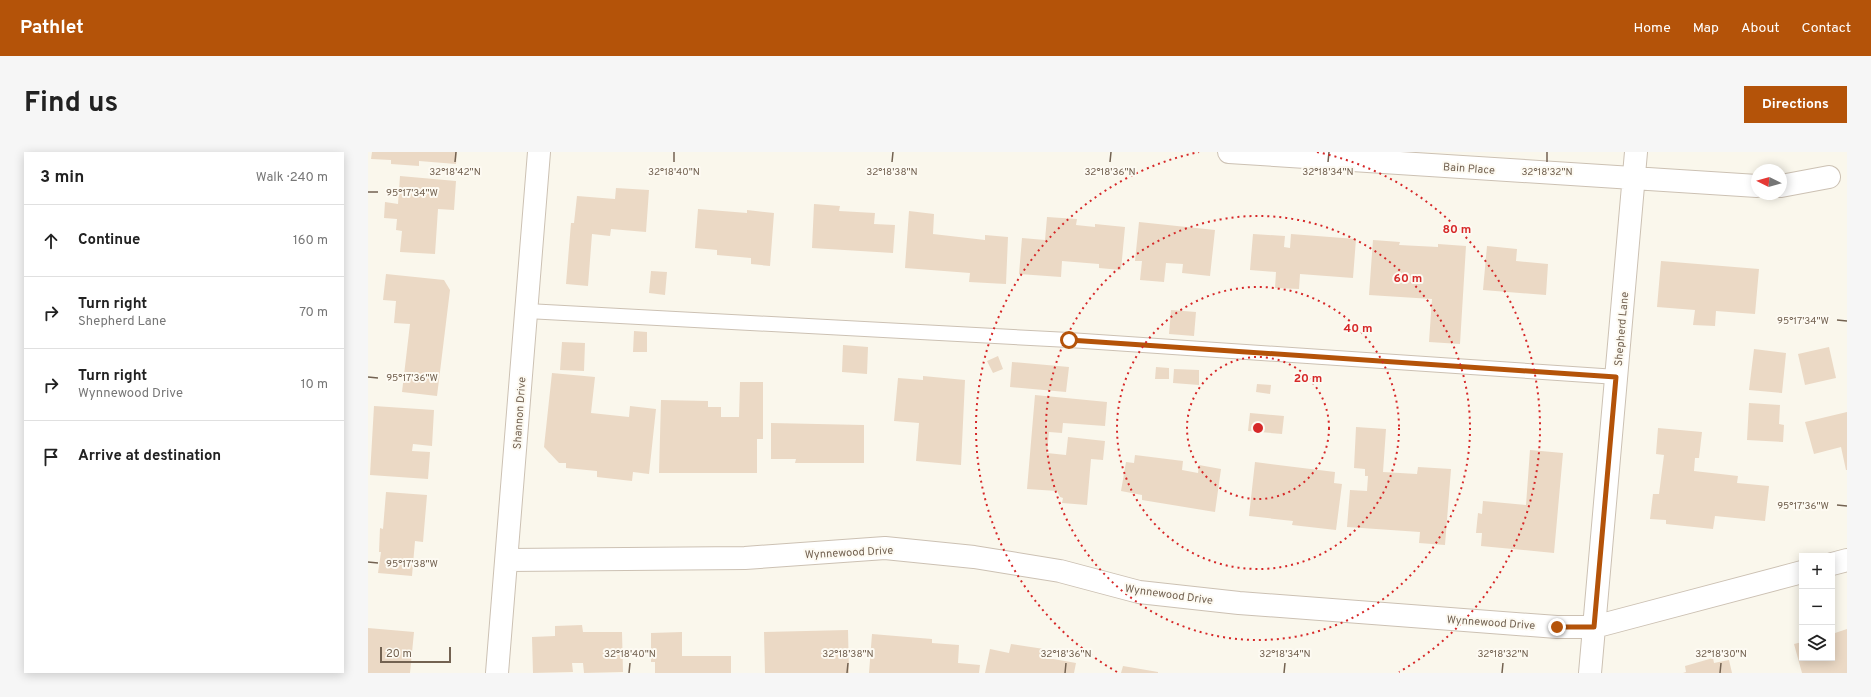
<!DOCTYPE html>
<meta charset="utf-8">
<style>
:root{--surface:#fff;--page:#f6f6f6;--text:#222;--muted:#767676;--line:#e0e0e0;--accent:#b45309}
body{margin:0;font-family:Overpass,sans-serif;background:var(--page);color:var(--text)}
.controls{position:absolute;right:12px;bottom:12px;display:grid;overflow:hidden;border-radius:0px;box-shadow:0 2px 10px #0003}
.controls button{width:36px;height:36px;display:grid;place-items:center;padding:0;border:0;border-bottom:1px solid var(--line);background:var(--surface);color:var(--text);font:20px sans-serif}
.compass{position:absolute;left:1383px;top:12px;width:36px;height:36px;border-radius:50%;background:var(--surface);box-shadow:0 2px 10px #0003;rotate:275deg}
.scale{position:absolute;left:12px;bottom:10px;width:71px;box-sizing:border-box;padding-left:4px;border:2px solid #736251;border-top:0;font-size:11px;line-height:14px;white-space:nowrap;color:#736251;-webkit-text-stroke:3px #fdfaf2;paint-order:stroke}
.stop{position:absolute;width:12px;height:12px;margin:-9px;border:3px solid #b45309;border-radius:50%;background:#fff}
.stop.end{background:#b45309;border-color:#fff;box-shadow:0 1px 4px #0008}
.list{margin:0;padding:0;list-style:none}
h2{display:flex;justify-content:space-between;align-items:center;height:52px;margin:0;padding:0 16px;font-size:17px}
h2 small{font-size:13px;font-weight:400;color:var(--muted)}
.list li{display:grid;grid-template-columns:26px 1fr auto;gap:12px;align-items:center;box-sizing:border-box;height:72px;padding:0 16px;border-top:1px solid var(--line)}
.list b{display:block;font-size:15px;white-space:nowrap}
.list p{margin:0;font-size:13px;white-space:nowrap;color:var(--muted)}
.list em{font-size:13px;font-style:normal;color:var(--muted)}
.icon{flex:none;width:22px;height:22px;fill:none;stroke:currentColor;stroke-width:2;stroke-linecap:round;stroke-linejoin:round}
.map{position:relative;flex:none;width:1479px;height:521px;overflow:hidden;border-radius:0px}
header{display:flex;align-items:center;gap:24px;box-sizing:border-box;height:56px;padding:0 20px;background:var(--accent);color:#fff}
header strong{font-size:19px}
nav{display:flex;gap:22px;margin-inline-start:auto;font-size:14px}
.intro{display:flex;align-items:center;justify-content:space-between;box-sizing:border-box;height:96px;padding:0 24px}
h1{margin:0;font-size:28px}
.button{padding:10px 18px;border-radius:0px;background:var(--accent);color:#fff;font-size:14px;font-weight:700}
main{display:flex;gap:24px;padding:0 24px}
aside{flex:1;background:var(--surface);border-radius:0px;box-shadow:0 2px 10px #0003}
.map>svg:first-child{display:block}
</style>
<header>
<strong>Pathlet</strong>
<nav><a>Home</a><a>Map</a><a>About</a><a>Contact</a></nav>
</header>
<div class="intro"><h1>Find us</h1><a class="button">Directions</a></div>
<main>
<aside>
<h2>3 min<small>Walk · 240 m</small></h2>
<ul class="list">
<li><svg class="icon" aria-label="ahead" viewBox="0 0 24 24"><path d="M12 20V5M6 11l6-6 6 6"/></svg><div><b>Continue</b></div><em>160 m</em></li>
<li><svg class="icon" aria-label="right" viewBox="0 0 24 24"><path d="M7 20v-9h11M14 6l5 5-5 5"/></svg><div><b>Turn right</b><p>Shepherd Lane</p></div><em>70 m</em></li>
<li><svg class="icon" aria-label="right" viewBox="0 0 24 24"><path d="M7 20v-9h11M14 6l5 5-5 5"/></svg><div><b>Turn right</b><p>Wynnewood Drive</p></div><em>10 m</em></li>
<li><svg class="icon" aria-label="arrive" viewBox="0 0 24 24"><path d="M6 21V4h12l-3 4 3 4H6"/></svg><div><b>Arrive at destination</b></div></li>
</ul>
</aside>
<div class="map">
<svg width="1479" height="521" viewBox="0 0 1479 521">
<rect width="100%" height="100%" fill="#faf7ec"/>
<path fill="#ebd9c5" d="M4,0h85l-1,12 -37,-3v5l-28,-2v-4l-20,-1z
M32,24l56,5 -2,29 -16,-1 -3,45 -35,-2 2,-21 -6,-1 1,-11 -13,-1 1,-16 13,2z
M248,36l33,2 -3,42 -35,-3 -1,7 -18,-2 -4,52 -22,-2 5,-61h3l3,-27 38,3z
M446,52l26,2 -1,5 36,2 -1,11 21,1 -2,28 -81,-5z
M330,57l49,4v-3l27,3 -4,53 -19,-2v-6l-34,-3v-5l-22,-2z
M541,59l25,3 -1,20 52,6v-5l23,2 -2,47 -37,-2 1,-9 -65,-5z
M679,65l30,2 -1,6 19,2v-3l30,3 -4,43 -22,-2v-4l-37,-3 -1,16 -42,-3 3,-36 23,2z
M771,70l76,8 -5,46 -28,-3 1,-9 -17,-1 -2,19 -24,-2 2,-19h-7z
M885,82l32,2 -1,11 6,1 1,-14 65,5 -3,39 -53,-4 -1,15 -24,-1 1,-16 -26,-2z
M1005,88l27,2 -1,3 39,2v-3l28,2 -6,98 -31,-2 3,-43 -63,-4z
M1119,94l30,3 -1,12 32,3 -2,31 -63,-5z
M1293,109l98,8 -4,45 -39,-3 -1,15 -22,-1 2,-15 -38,-3z
M283,119l16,1 -2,23 -16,-2z
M18,122l58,6 6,10 -13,106 -35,-4 8,-68 -16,-1 2,-22 -13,-1z
M803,158l25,2 -2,24 -25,-2z
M266,179l13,1v20h-14z
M194,190l23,1 -1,28 -24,-1z
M475,193l25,2 -1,27 -25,-2z
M1461,195l7,31 -31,7 -7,-31z
M1386,197l32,4 -4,40 -33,-3z
M630,204l5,13 -10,4 -6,-12z
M644,210l57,5 -3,25 -56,-5z
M788,215l13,1v11h-14z
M806,217l25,1v15l-26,-2z
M184,221l43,4 -4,36 38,4 1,-11 26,3 -7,65 -16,-2 -1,9 -35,-4v-6l-31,-3v-5h-7l-15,-16z
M555,224l42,4 -4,85 -45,-4 3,-38 -25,-2 4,-43 25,2z
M372,230h23v57h-6v34h-98l2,-73 47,1v6h13v10h18z
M889,232l14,1 -1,9 -14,-2z
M667,243l72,7 -2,24 -42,-3 -1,10 -13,-1 -2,21 19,2 2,-18 37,4 -2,19 -12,-1 -4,46 -25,-2 1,-5 -3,-1 -3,-6 -30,-2z
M1381,251l31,2 -1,19 5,1 -1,17 -36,-2z
M6,254l60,4 -2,36 -19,-2 -1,7 18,1 -2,27 -58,-4z
M1479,260v58h-1l-5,-23 -27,7 -9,-32z
M882,261l34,3 -2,18 -34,-3z
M403,271l93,2v38h-69l1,-4h-25z
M988,275l30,2 -3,43 34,2 1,-7 33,2 -6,76 -26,-2 1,-11 -73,-5 3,-37 17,1 1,-15h-3v-7l-11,-1z
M1290,276l44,4 -3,26h-4l-1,13 44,5 -1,7 32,3 -4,35 -50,-5 -2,13 -47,-5v-4l-16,-1 3,-25h6l5,-39 -8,-1z
M1162,298l33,3 -9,100 -73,-7 1,-13h-6l2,-20 4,1 1,-13 43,4z
M767,303l48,6 -1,9 16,3 1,-8 22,4 -6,43 -73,-12v-5l-21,-4 5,-29 8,1z
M887,310l80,10 -1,11 8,1 -6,46 -44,-5 1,-4 -44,-5z
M18,340l41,3 -4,47 -8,-1 -3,35 -34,-3 3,-21h-2l1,-24 3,1z
M214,473l1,7h39l1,40 -39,1 -1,-10h-11l1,9 -40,1 -1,-36 23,-1v-10z
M0,476l46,4 -4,41h-42z
M1479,477v44h-45l-8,-29 8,-2v16h30v-24z
M480,478l1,43h-84l-1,-41z
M314,480v24h49v17h-76v-11h-4v-29z
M504,482l60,5v4l27,2 -1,18 22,2 -1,8h-110z
M643,492l33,5 -2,8 34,6 -2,10h-89l5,-24 19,4z
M1345,506l1,5 15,-3 3,13h-49l3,-1 -1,-6z
M755,514l35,6v1h-37z"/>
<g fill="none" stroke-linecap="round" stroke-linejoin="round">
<g stroke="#ccc1b3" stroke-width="16">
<path id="lane" d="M159,159l542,29 548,37"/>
</g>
<g stroke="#ccc1b3" stroke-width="24">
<path id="street" d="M861,0l528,34
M1413,34l48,-9
M139,408l238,-2 140,-10 89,9 86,14 79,21 100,11 318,24h37l208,-55
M1464,412l15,-4
M129,521l42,-521
M1222,521l46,-521"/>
</g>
<use href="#lane" stroke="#fff" stroke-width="14"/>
<use href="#street" stroke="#fff" stroke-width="22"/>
</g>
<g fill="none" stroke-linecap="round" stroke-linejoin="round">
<path stroke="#b45309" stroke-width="5" d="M701,188l547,37 -22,250h-37"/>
</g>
<path fill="none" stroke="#736251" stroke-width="1.5" d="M87,10l1,-10M306,10v-10M524,10l1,-10M742,10l1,-10M960,10l1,-10M1179,10v-10M0,40h10M1469,168l10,1M0,225l10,1M1469,353l10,1M0,410l10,1M261,521l1,-10M479,521l1,-10M697,521l1,-10M916,521l1,-10M1134,521l1,-10M1352,521l1,-10"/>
<g fill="none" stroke="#d62828" stroke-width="2" stroke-dasharray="2 4">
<circle cx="890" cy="276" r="71"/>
<circle cx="890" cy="276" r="141"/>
<circle cx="890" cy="276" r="212"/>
<path d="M749 520A282 282 0 0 1 831 0M949 0A282 282 0 0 1 1031 520"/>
</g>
<g text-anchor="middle" stroke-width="4" stroke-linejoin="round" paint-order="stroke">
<g font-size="11" fill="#736251" stroke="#fdfaf2">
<text transform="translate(1101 16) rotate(4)" y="4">Bain Place</text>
<text transform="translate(1253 177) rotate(-85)" y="4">Shepherd Lane</text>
<text transform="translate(151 261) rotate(-86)" y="4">Shannon Drive</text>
<text transform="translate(481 400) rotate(-3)" y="4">Wynnewood Drive</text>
<text transform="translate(801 442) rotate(8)" y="4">Wynnewood Drive</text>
<text transform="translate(1123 470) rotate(4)" y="4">Wynnewood Drive</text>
</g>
</g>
<g font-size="10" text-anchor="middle" fill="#736251" stroke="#fdfaf2" stroke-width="4" stroke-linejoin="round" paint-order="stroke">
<text x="87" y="23">32°18'42"N</text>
<text x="306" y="23">32°18'40"N</text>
<text x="524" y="23">32°18'38"N</text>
<text x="742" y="23">32°18'36"N</text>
<text x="960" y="23">32°18'34"N</text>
<text x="1179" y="23">32°18'32"N</text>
<text x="44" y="44">95°17'34"W</text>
<text x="1435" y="172">95°17'34"W</text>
<text x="44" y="229">95°17'36"W</text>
<text x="1435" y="357">95°17'36"W</text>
<text x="44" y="415">95°17'38"W</text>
<text x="262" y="505">32°18'40"N</text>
<text x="480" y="505">32°18'38"N</text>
<text x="698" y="505">32°18'36"N</text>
<text x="917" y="505">32°18'34"N</text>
<text x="1135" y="505">32°18'32"N</text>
<text x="1353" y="505">32°18'30"N</text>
</g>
<circle cx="890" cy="276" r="6" fill="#d62828" stroke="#fdfaf2" stroke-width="2"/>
<g font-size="12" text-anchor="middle" font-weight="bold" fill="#d62828" stroke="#fdfaf2" stroke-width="4" stroke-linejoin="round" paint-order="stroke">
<text x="1089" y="81">80 m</text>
<text x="1040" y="130">60 m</text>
<text x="990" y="180">40 m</text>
<text x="940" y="230">20 m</text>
</g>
</svg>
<div class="controls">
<button>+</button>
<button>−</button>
<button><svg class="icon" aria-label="layers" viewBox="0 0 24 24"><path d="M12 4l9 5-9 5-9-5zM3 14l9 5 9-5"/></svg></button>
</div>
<svg class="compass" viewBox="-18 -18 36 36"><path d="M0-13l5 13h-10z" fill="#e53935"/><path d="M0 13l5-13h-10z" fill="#767676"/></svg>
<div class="scale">20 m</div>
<div class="stop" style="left:701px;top:188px"></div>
<div class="stop end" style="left:1189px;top:475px"></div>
</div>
</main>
